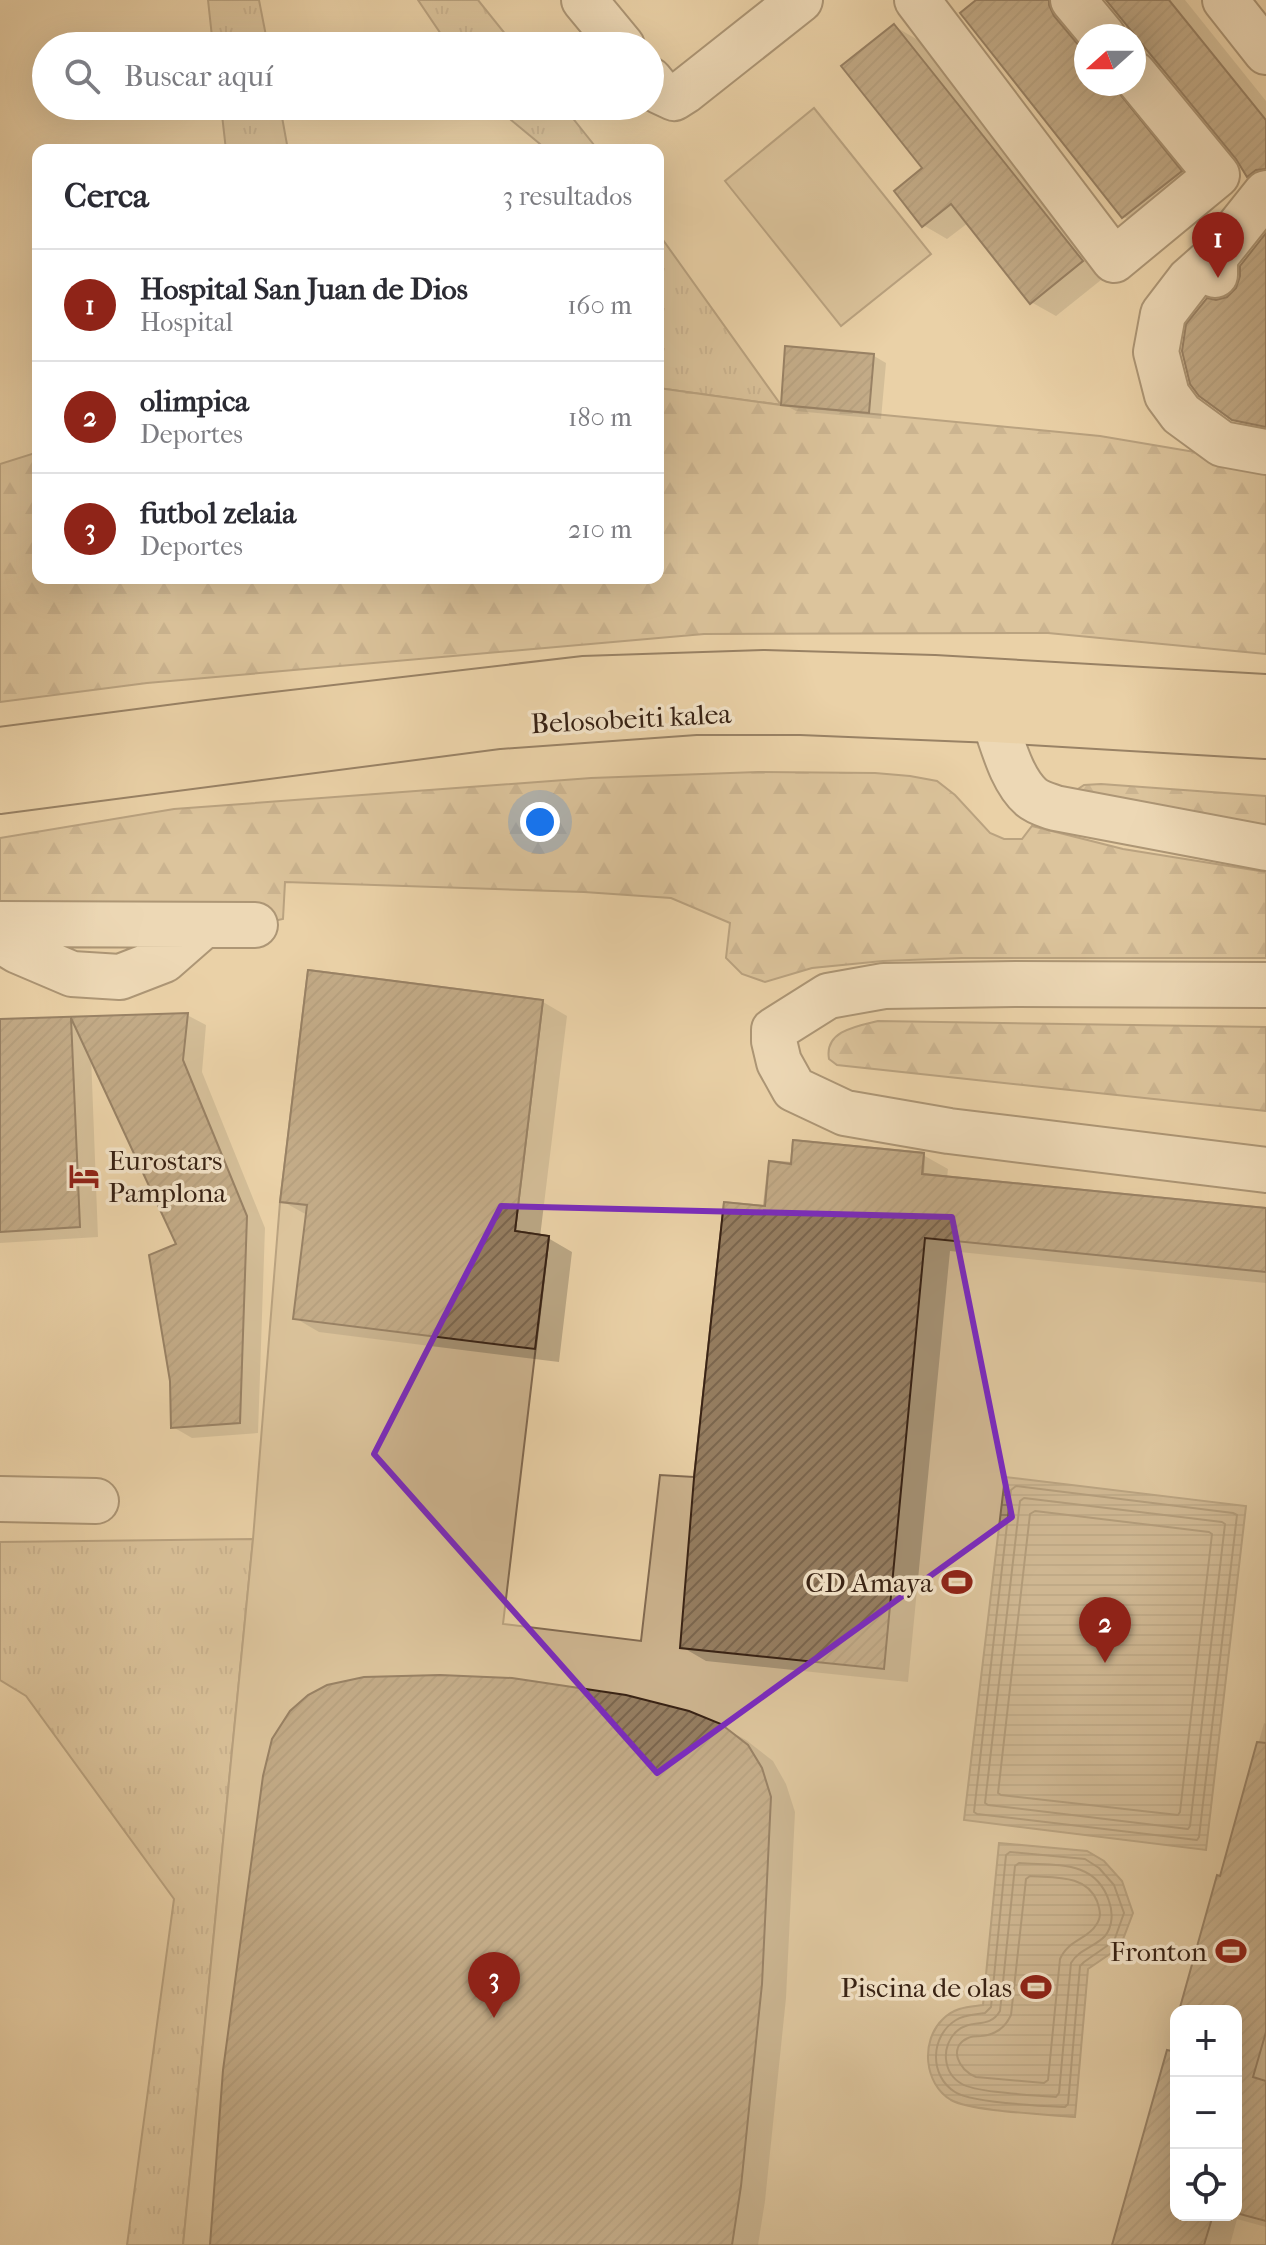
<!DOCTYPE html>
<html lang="es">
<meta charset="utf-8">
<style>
:root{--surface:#fff;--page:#f2f2f3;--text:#2b2b33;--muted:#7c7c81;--line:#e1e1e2;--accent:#8f2418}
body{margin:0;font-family:"IM FELL French Canon",serif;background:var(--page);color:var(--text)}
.controls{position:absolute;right:24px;bottom:24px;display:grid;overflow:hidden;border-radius:16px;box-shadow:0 8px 32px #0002}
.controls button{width:72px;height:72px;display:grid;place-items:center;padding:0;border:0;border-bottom:2px solid var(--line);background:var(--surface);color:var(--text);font:40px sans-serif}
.compass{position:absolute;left:1074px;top:24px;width:72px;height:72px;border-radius:50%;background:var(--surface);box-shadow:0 8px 32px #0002;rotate:249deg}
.you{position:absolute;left:540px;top:822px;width:28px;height:28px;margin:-20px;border:6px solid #fff;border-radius:50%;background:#1a73e8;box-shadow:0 0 0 12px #1a73e833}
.badge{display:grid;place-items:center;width:52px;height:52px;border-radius:50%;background:var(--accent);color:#fff;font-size:26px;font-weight:700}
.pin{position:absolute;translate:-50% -66px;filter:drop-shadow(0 2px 4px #0008)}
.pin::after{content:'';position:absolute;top:42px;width:28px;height:24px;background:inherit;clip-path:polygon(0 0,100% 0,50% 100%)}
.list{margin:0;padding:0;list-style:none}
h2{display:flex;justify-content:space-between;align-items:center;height:104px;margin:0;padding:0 32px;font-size:34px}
h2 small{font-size:26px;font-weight:400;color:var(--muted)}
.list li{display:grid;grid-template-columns:52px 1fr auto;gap:24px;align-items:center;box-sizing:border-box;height:112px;padding:0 32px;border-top:2px solid var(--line)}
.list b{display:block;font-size:30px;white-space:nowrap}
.list p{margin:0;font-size:26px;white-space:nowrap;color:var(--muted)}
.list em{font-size:26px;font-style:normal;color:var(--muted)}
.icon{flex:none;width:44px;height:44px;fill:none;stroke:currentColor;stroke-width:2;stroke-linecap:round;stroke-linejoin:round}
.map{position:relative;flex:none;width:1266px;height:2245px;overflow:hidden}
.search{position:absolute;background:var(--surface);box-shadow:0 8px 32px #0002;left:32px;top:32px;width:632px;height:88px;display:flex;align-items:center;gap:20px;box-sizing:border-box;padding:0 28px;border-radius:44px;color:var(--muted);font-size:30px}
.panel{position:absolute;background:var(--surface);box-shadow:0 8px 32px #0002;left:32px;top:144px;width:632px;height:440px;border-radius:16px}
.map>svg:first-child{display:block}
</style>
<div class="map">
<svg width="1266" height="2245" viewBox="0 0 1266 2245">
<defs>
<pattern id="grass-tufts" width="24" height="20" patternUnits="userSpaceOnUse" patternTransform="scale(2)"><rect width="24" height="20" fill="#ccb38e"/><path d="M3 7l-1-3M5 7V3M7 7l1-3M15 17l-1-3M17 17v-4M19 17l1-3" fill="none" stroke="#a79173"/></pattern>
<pattern id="forest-firs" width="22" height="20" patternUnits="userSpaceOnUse" patternTransform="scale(2)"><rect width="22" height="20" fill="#ccb38e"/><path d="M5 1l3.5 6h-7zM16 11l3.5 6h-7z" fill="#a79173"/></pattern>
<pattern id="water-rules" width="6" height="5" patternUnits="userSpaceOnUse" patternTransform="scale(2)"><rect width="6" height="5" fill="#ad9675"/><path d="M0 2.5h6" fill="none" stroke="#8e7a5f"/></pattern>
<pattern id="building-hatch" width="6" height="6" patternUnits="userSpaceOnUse" patternTransform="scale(2)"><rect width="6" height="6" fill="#957d60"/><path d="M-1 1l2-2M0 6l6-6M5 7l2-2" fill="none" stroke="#7b664e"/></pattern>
</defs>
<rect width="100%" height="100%" fill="#ead1a7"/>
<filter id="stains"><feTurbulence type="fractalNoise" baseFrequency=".0025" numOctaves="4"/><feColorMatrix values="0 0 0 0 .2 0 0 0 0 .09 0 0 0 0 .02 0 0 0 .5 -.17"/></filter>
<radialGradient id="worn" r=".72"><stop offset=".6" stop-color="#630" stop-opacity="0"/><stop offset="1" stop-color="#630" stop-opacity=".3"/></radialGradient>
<path fill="url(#grass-tufts)" stroke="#826a51" stroke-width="2" d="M208,0h51l9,46h-55z
M418,0h60l37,46h-66z
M221,106h59l8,44h-62z
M494,106h69l35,44h-53l-5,-6z
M658,233l123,172 -123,-17z
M253,1539l-70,706h-56l47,-346 -148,-203 -26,-16v-138z"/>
<path fill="url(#forest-firs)" stroke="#826a51" stroke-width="2" d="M658,388l123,17 319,31 166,28v190l-218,-21 -344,1 -557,49 -147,19v-238l38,-12v126h620z
M758,772l117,1 35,3 27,5 18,14 35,38 14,6h18l10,-13 91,23 143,23v86h-304l-79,3 -71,7 -47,14 -23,-8 -16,-16 4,-35 -59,-25 -87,-6 -299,-10 -2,37 -28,6 -255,7v-94l174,-29 417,-31z
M1101,784l165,12v35l-191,-40 9,-6z
M878,1021l388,6v84l-429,-46 -8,-6c-5,-28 28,-33 49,-38z"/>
<path fill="#ccb38e" stroke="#826a51" stroke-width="2" fill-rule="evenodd" d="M814,108l117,146 -90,72 -116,-145z
M308,970l235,30 -28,231 34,5 -46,388 138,17 19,-166 34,2 30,-275 40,4 5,-45 22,2 2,-23 131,13 -1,21 343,34v1037h-1083l70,-706 27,-337zM1176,2011h60v204h-60z"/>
<path fill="url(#water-rules)" stroke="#7e684e" stroke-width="2" d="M1005,1477l241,29 -40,344 -242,-30z
M999,1843l88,8 17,10 18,20 11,32 -13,34 -32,22 -13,148c-28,-3 -102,-5 -124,-17 -27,-16 -31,-59 -8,-81 12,-12 25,-12 40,-14z"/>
<path fill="#0003" d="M979,0h109l-2,84h48l78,106 -56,45 -32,-18 -162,-204z
M1108,0h77l81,101v84l-17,-10 -11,-17 -75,-91 -9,4 -20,-12v-23h-5l-5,-17z
M894,26l24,14 188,236 -50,40 -25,-14 -63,-79 -21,16 -24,-14 2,-57z
M1266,236v202l-33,-19 -17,-117 12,-3 10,-10z
M874,356l12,7 -5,56 -85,-8 -13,-7z
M543,1002l24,14 -27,221 8,1 24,14 -13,110 -240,-30 -24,-14 12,-103 -25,-14z
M187,1015l19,10 -4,47 63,156 -7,205 -66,5 -19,-11 -1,-46 7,-136 -88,-190 7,182 -98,6v-222z
M923,1155l25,14 -1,9 319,32v73l-316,-32 -42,431 -202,-21 -24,-14 84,-439 27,-42z
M1264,1723l2,1v503l-29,-8 -7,26h-116l62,-218v188h60v-204h-56l41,-133z
M720,1726l26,14 27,21 13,23 9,28 -9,186 -21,203 -7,44h-546z"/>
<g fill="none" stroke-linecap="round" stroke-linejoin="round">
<path stroke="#725c44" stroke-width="2" d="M1016,1486l217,27 4,2 -38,322 -2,3 -220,-26 -3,-2 37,-322z
M1024,1498l198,24 3,2 -35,302 -2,3 -200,-24 -3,-2 35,-302z
M1035,1511l174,21 3,2 -32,278 -2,3 -177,-20 -3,-2 32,-279z
M1010,1852l75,7 14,9 15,17 10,28 -10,28 -30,21 -4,4 -12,138 -3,3c-22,-1 -94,-4 -110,-15 -26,-16 -25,-56 1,-72 9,-6 19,-5 29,-7l6,-6 15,-152z
M1019,1863c36,3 76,-4 90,38 4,11 4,25 -4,35 -10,11 -26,13 -34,27l-12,130 -3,4c-21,-2 -78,-4 -94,-13 -9,-5 -15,-14 -16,-25 -1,-10 3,-21 11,-28 14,-13 32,-1 43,-20l15,-145z
M1030,1876c24,2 56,-2 67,25 3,9 5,16 -1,24 -8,14 -28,15 -36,34l-12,121 -4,3 -68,-6c-18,-7 -28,-30 -8,-39 4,-2 9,-2 13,-2 15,-1 24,-8 30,-21l15,-136z"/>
</g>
<path fill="url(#building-hatch)" stroke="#382214" stroke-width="2" d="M976,0h73v5l5,11 32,38v30h26l70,87 -60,47 -162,-205z
M1106,0h63l97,120v49l-10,1 -9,7 -11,-18z
M894,24l189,237 -53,43 -79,-100 -29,23 -28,-36 28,-23 -81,-102z
M1266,233v194l-34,-7 -33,-24 -9,-12 -8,-33 4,-27 21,-26 9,2 11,-3 9,-9 4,-12v-10z
M785,346l89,8 -5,59 -88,-8z
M308,970l235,30 -28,231 34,5 -14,113 -242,-30 14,-114 -27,-3z
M188,1013l-5,47 64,156 -7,207 -69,5 -1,-47 -21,-126 27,-11 -105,-226 9,209 -80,5v-213z
M793,1140l131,13 -2,21 344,34v64l-341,-34 -41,431 -204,-21 14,-170 30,-276 41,4 4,-45 22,3z
M440,1675l72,3 114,17 63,16 32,13 27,21 14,23 9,29 -9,187 -21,202 -9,59h-522l13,-175 40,-294 9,-37 18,-28 18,-16 19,-10 37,-8z
M1257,1742l9,1v289l-13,45 13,4v140l-30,-8v-202h-57l38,-136 3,1z
M1167,2050l9,2v163h37l-9,30h-92z"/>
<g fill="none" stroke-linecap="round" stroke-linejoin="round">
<g stroke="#644e39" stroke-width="48">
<path id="minor" d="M584,0l38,46
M917,0l197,260 103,-85 -83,-101
M1073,0l30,36
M1225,0l41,52
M650,80l9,11 15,7 11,-7 115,-91
M1215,257l-26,23 -26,34 -7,38 11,43 14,19 41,30 44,8
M1215,275v-18l51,-64
M994,720c9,24 17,59 37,77 7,6 16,8 24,11l211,40
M0,924l255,1
M0,940l18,11 54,23 48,3 44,-17 40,-35
M1266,985l-251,-1 -131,2 -56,10 -54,34v11l5,21 15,27 51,24 104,18 317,39
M0,1499l96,2"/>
</g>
<g stroke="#382214" stroke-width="48">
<path id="major" d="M0,750l207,-27 376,-44 181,-6 170,5 332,19
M0,791l499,-65 196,-14h106l193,8 272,16"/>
</g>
<use href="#minor" stroke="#f1e1c6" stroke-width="44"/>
<use href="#major" stroke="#ead1a7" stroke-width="44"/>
</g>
<path d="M0 0H1266V2245H0ZM501,1206l451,11 60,300 -355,256 -283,-319z" fill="#ead1a7" fill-opacity=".55" fill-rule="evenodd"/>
<path fill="none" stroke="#7b2cbf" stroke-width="6" stroke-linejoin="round" d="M501,1206l451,11 60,300 -355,256 -283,-319z"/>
<defs>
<g id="hotel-bare" transform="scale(2.4)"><path d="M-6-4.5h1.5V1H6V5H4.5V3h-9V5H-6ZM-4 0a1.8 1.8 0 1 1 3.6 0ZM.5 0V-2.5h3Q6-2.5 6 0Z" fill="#8f2418" stroke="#f1e1c6" stroke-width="2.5" paint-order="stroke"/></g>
<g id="stadium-bare" transform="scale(2.4)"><path d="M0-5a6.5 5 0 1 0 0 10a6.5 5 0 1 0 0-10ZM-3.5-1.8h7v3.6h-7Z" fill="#8f2418" stroke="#f1e1c6" stroke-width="2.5" paint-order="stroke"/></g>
</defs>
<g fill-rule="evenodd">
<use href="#hotel-bare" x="84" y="1176"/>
<use href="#stadium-bare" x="957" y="1582"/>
<use href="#stadium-bare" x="1231" y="1951"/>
<use href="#stadium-bare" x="1036" y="1987"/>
</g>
<g text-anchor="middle" stroke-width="7" stroke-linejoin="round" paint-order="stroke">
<g font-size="28" fill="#382214" stroke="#f1e1c6">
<text transform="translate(631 718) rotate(-3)" y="10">Belosobeiti kalea</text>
</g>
<g font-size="28" fill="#382214" stroke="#f1e1c6" text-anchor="end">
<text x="108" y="1170" text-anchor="start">Eurostars<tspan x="108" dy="32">Pamplona</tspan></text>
<text x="933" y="1592">CD Amaya</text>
<text x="1207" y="1961">Fronton</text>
<text x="1012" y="1997">Piscina de olas</text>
</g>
</g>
<rect width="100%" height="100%" filter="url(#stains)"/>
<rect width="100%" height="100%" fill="url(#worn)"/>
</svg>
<div class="controls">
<button>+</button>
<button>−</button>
<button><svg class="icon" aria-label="locate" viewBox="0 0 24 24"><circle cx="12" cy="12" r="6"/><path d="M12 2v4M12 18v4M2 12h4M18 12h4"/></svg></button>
</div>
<svg class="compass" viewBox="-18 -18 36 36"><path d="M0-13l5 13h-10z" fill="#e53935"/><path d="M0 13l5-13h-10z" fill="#7c7c81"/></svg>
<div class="you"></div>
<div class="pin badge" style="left:1218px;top:278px">1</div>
<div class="pin badge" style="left:1105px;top:1663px">2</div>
<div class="pin badge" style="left:494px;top:2018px">3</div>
<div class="search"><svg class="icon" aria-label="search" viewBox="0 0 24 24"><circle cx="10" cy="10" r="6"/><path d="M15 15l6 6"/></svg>Buscar aquí</div>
<section class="panel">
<h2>Cerca<small>3 resultados</small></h2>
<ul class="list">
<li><span class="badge">1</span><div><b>Hospital San Juan de Dios</b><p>Hospital</p></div><em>160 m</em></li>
<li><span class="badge">2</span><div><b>olimpica</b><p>Deportes</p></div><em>180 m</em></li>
<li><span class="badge">3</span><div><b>futbol zelaia</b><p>Deportes</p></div><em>210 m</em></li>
</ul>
</section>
</div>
